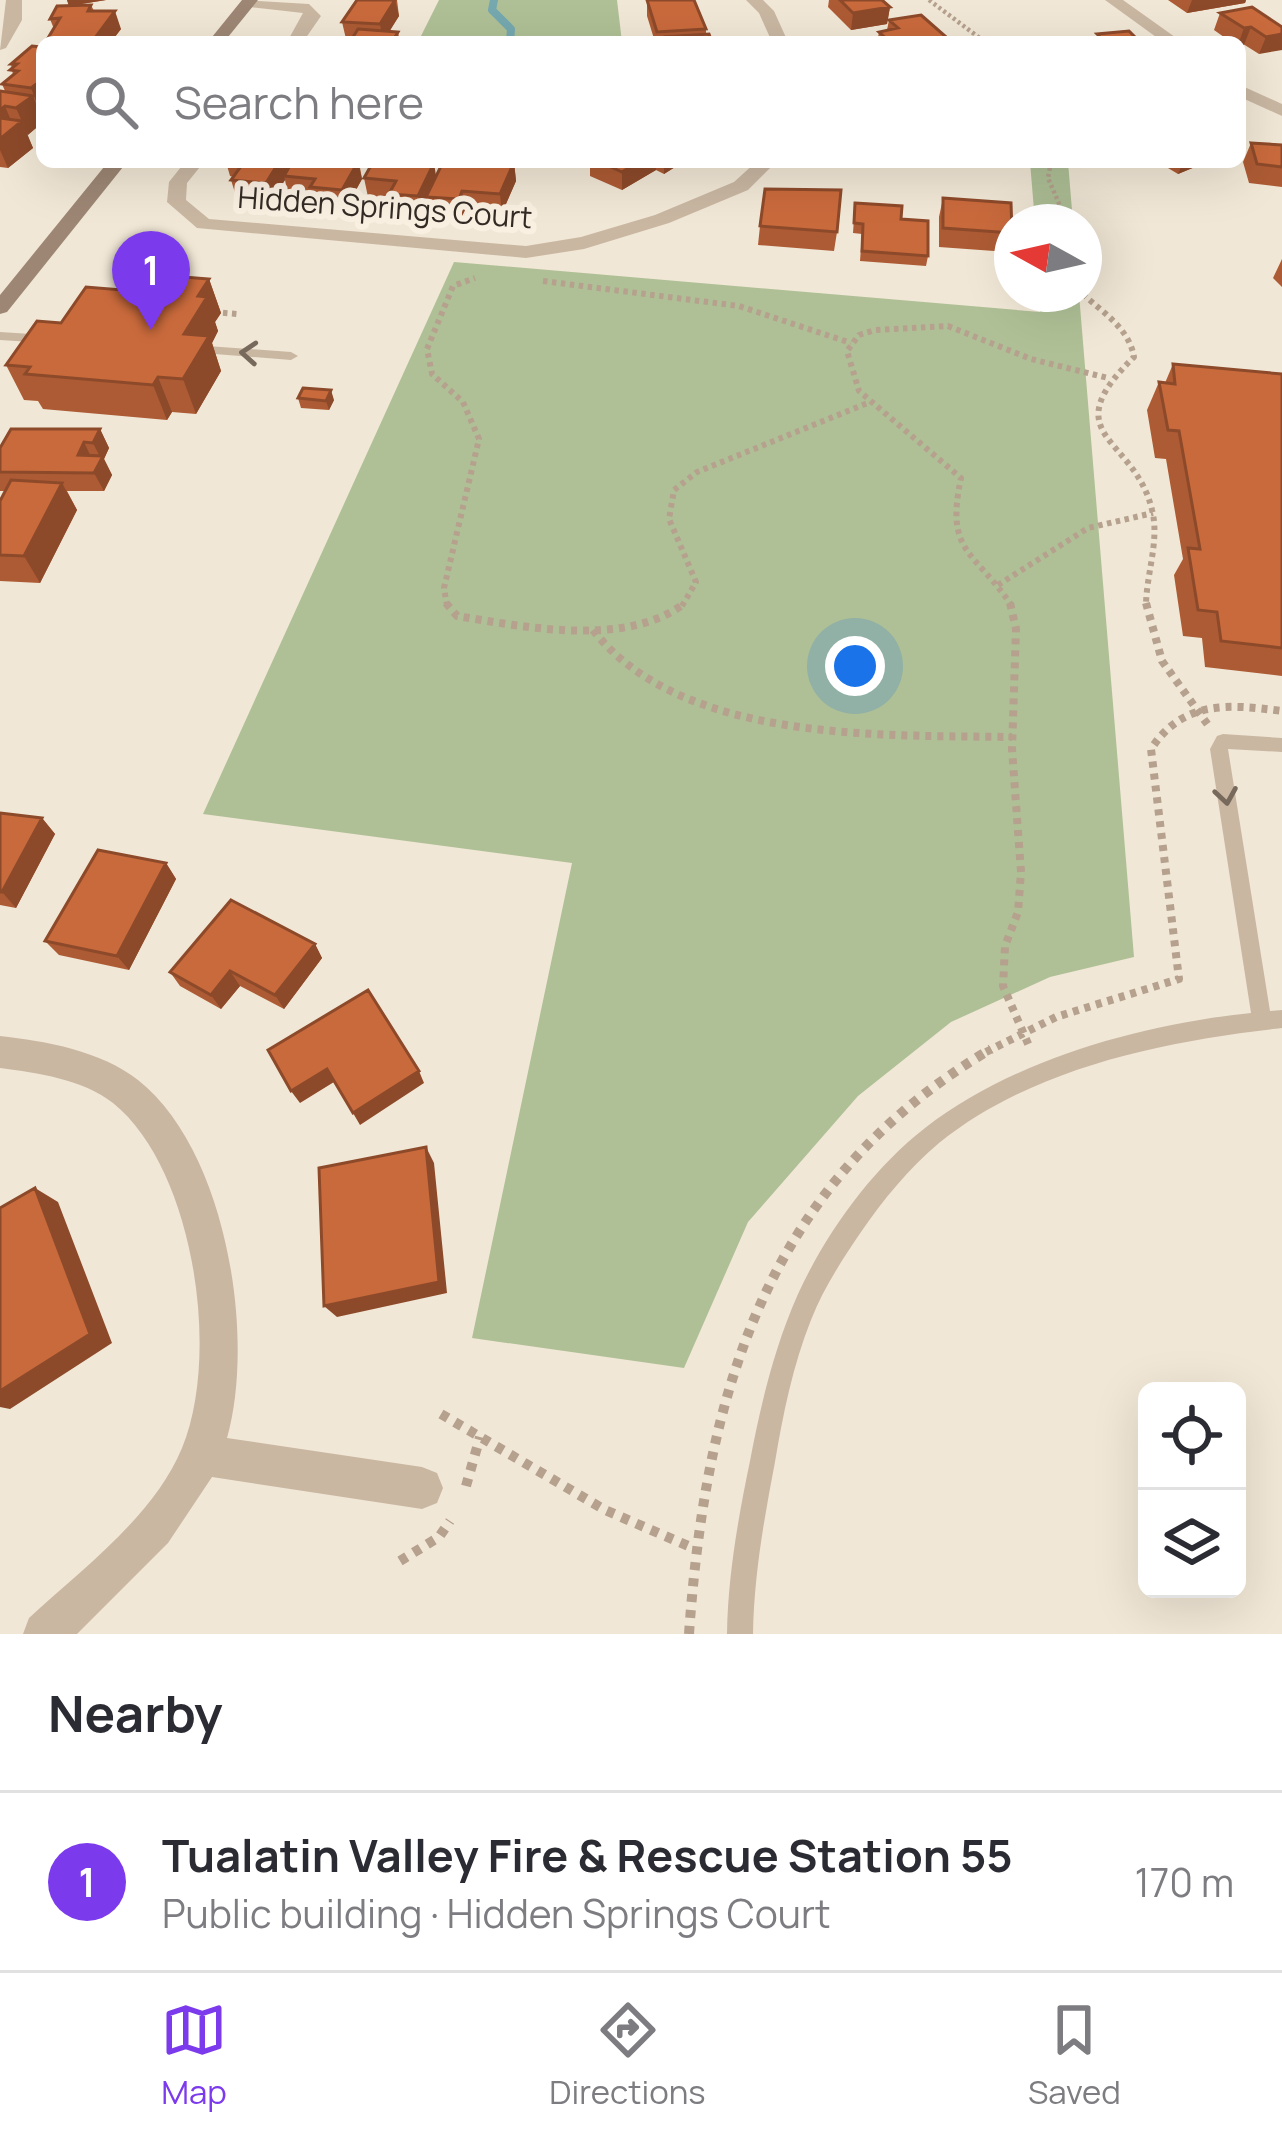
<!DOCTYPE html>
<meta charset="utf-8">
<style>
:root{--surface:#fff;--page:#f2f2f3;--text:#2b2b33;--muted:#7c7c81;--line:#e1e1e2;--accent:#7c3aed}
body{margin:0;font-family:Manrope,sans-serif;background:var(--page);color:var(--text)}
.controls{position:absolute;right:36px;bottom:36px;display:grid;overflow:hidden;border-radius:18px;box-shadow:0 12px 48px #0002}
.controls button{width:108px;height:108px;display:grid;place-items:center;padding:0;border:0;border-bottom:3px solid var(--line);background:var(--surface);color:var(--text);font:60px sans-serif}
.compass{position:absolute;left:994px;top:204px;width:108px;height:108px;border-radius:50%;background:var(--surface);box-shadow:0 12px 48px #0002;rotate:278deg}
.you{position:absolute;left:855px;top:666px;width:42px;height:42px;margin:-30px;border:9px solid #fff;border-radius:50%;background:#1a73e8;box-shadow:0 0 0 18px #1a73e833}
.badge{display:grid;place-items:center;width:78px;height:78px;border-radius:50%;background:var(--accent);color:#fff;font-size:39px;font-weight:700}
.pin{position:absolute;translate:-50% -99px;filter:drop-shadow(0 3px 6px #0008)}
.pin::after{content:'';position:absolute;top:63px;width:42px;height:36px;background:inherit;clip-path:polygon(0 0,100% 0,50% 100%)}
.list{margin:0;padding:0;list-style:none}
h2{display:flex;justify-content:space-between;align-items:center;height:156px;margin:0;padding:0 48px;font-size:51px}
h2 small{font-size:39px;font-weight:400;color:var(--muted)}
.list li{display:grid;grid-template-columns:78px 1fr auto;gap:36px;align-items:center;box-sizing:border-box;height:180px;padding:0 48px;border-top:3px solid var(--line)}
.list b{display:block;font-size:45px;white-space:nowrap}
.list p{margin:0;font-size:39px;white-space:nowrap;color:var(--muted)}
.list em{font-size:39px;font-style:normal;color:var(--muted)}
.icon{flex:none;width:66px;height:66px;fill:none;stroke:currentColor;stroke-width:2;stroke-linecap:round;stroke-linejoin:round}
.map{position:relative;flex:none;width:1282px;height:1634px;overflow:hidden}
.search{position:absolute;background:var(--surface);box-shadow:0 12px 48px #0002;left:36px;right:36px;top:36px;height:132px;display:flex;align-items:center;gap:30px;box-sizing:border-box;padding:0 42px;border-radius:18px;color:var(--muted);font-size:45px}
.sheet{height:336px;background:var(--surface)}
nav{display:flex;justify-content:space-around;align-items:center;box-sizing:border-box;height:168px;border-top:3px solid var(--line);background:var(--surface);font-size:33px;color:var(--muted)}
nav a{display:grid;justify-items:center;gap:6px}
nav .on{color:var(--accent)}
.map>svg:first-child{display:block}
</style>
<div class="map">
<svg width="1282" height="1634" viewBox="0 0 1282 1634">
<rect width="100%" height="100%" fill="#f1e7d6"/>
<path fill="#afc096" d="M439,0h178l5,42h-204z
M1030,162h38l5,60h-38z
M454,262l586,50v-18h39l55,663 -84,20 -99,45 -93,74 -110,126 -64,146 -212,-30 100,-475 -369,-49z"/>
<g fill="none" stroke-linecap="round" stroke-linejoin="round">
<path stroke="#75a8af" stroke-width="8" d="M494,0l-2,10 19,19 -1,13"/>
<path stroke="#b5a18d" stroke-width="4.5" stroke-dasharray="3 3" stroke-linecap="butt" d="M929,0l56,42
M1051,162l-3,16 19,44"/>
<path stroke="#b5a18d" stroke-width="6" stroke-dasharray="4.5 4.5" stroke-linecap="butt" d="M543,281l196,25 112,37
M1083,294c20,19 46,34 51,63 -82,80 1,79 18,153 8,30 -6,65 -6,96
M214,312l23,2
M998,585l90,-57 65,-15
M447,606l-3,-18 35,-149 -16,-37 -31,-28 -5,-25 26,-63 22,-8
M682,606l14,-24 -27,-63 5,-29 23,-18 173,-70
M1012,606c-39,-57 -67,-53 -51,-128l-102,-87 -12,-40 12,-16 16,-5 73,-4 83,33 77,19"/>
<path stroke="#b5a18d" stroke-width="8" stroke-dasharray="6 6" stroke-linecap="butt" d="M446,603l11,13c68,11 169,32 228,-13
M1010,603l6,26 -4,120 9,123 -3,40 -13,34 -2,40 26,60
M1146,603l16,58 46,64
M593,630c88,113 289,105 419,107
M986,1052l70,-35 123,-38 -28,-230c32,-49 78,-45 131,-38"/>
<path stroke="#b5a18d" stroke-width="10" stroke-dasharray="8 8" stroke-linecap="butt" d="M441,1414l164,96 88,38
M466,1486l14,-49
M400,1561l39,-24 11,-16
M689,1634c17,-244 79,-454 302,-585"/>
<path fill="#c9b7a2" fill-rule="evenodd" d="M0,332l47,3 6,4 -6,4 -47,-3z
M207,346l84,6 7,4 -7,4 -89,-7 -1,-3z
M1223,734l59,4v14l-54,-3 42,262 12,-1v18c-118,13 -248,39 -343,115 -30,25 -56,57 -78,89 -19,28 -38,57 -50,88 -18,45 -28,94 -36,142 -11,57 -21,114 -22,172h-26c1,-59 11,-115 23,-173 11,-57 24,-113 48,-167 28,-61 74,-125 127,-166 87,-68 217,-104 326,-115l-41,-264 7,-13z"/>
<path fill="#c9b7a2" fill-rule="evenodd" d="M6,0h16v20l-16,28 -6,2z
M243,0l66,4 12,12 -18,26h-16l16,-29 -54,-6z
M746,0h17l11,11 14,31h-16l-13,-29z
M1105,0h18l59,42h-19z
M1240,85l42,19v12l-42,-19z
M185,162h19l-17,21 -1,17 23,19 317,27 55,-9 74,-22 79,-33 22,-20h20l-28,28 -79,33 -85,26 -58,9 -329,-30 -30,-26 2,-20z
M0,1036c46,5 101,15 138,44 88,69 118,256 89,358l195,29 15,6 6,15 -6,15 -15,6 -210,-32 -44,66 -91,91h-54l6,-16c53,-49 125,-102 153,-170 39,-93 12,-280 -69,-345 -31,-24 -75,-30 -113,-35z"/>
<path fill="#9d8674" fill-rule="evenodd" d="M242,0h16l-34,42h-16z
M108,162h19l-120,150 -7,2v-19z"/>
</g>
<path fill="#ad5b34" d="M67,0h39l-37,6 22,-1 3,6 27,18 -10,13h-61l-2,-4 6,-9 -4,-10 19,-13z
M357,0h40l2,16 -10,15 9,1 2,10h-50l1,-2 -5,-1 -4,-17z
M647,0l59,29v5l6,8h-57l-8,-26z
M818,0h64l8,7 -3,17 -36,6 -23,-23 1,-7z
M1168,0h78l-1,3 -58,10z
M1220,13l62,14 -23,27 -19,-12h-9l-17,-12z
M889,20l55,22h-67l2,-10 8,-2z
M42,47v56l-5,3 5,17 -15,12 6,13 -25,20 -8,-1v-76h5l-3,-7 11,-9 -2,-11z
M1251,143l31,2v42l-33,-4 -6,-21z
M226,162h133l3,17 -16,29 -31,-2 -3,-9 -24,-2 -3,-15 -14,21 -34,-2 -6,-19 2,-3 -3,-1z
M514,162l2,19 -14,32 -37,-3 -4,8 -32,-2 -2,-14 -6,13 -29,-2 -2,-14 -22,-2 -4,-19 72,-1z
M590,162h93l-19,12 -8,-4 -34,20 -32,-14z
M1158,162h49l-29,12z
M943,198l68,5 1,33 -4,16 -69,-5v-30z
M855,203l46,16 27,37 -2,10 -66,-5 2,-27 -9,-1z
M760,226l77,6 -3,19 -76,-6z
M1282,259v28l-9,-9z
M209,279l12,34 -6,9 3,9 -6,12 9,28 -25,43 -24,-2 -5,8 -124,-11 -5,-8 -14,-1 -18,-35 55,-42 61,-33z
M1173,364l109,10v302l-77,-9 -3,-29 -19,-2 -9,-61 9,-16 -17,-100 -11,-1 -8,-48 12,-28 6,1z
M298,398l36,2 -5,10 -28,-2z
M100,429l9,19 -5,11 8,16 -8,16h-37l10,19 -37,73 -40,-2v-80l5,-10h-5v-43z
M0,813l42,5 13,16 -39,74 -16,-3z
M166,863l10,16 -47,91 -70,-15 -14,-14z
M315,944l7,14 -38,51 -44,-23 -19,23 -41,-23 -10,-14z"/>
<path fill="#8d4a2a" d="M67,0h39l-37,6z
M395,0l4,16 -16,26 -3,-18z
M1192,0h54l-1,3 -58,10z
M890,7l-3,17 -36,6 2,-17z
M115,11l6,18 -10,13h-14l-2,-4z
M1251,27l-7,18h-4l-1,-3 5,-14z
M1282,34v16l-23,4 7,-17z
M945,36l-1,6h-38z
M40,80l2,23 -4,3 -7,-18z
M33,96l9,23v4l-14,12 -12,-27z
M5,106l9,22 8,-7 11,27 -25,20 -8,-18v-40z
M279,162h17l-12,14 1,4 -14,21 -5,-18z
M358,162l4,17 -16,29 -4,-18z
M514,162l2,19 -14,32 -2,-19z
M638,162h18v8l-34,20v-18z
M664,162h19l-19,12z
M1183,162h24l-29,12z
M434,163l3,19 -11,15 1,5 -6,13 -3,-19z
M462,191l3,19 -4,8 -2,-19z
M209,279l12,34 -6,9 3,9 -6,12 9,28 -25,43 -13,-35 1,-45 14,-38z
M158,377l14,35 -5,8 -14,-35z
M331,390l3,10 -5,10 -3,-9z
M100,429l9,19 -5,11 8,16 -8,16 -10,-18 7,-14 -8,-16z
M84,442l9,19 -6,13 -9,-19z
M62,483l15,27 -37,73 -16,-27z
M42,818l13,16 -39,74 -14,-16z
M166,863l10,16 -47,91 -12,-14z
M315,944l7,14 -38,51 -9,-14z
M230,971l10,15 -19,23 -10,-14z
M327,1069l7,13 -34,21 -9,-12z
M419,1071l5,12 -64,42 -7,-12z
M426,1147l8,16 13,130 -110,24 -13,-11z
M35,1188l23,14 54,141 -102,66 -10,-2v-16z"/>
<path fill="#c96a3c" stroke="#8d4a2a" stroke-width="3" d="M357,0h38l-15,24 -38,-2z
M647,0h47l12,29 -49,3z
M840,0h42l8,7 -37,6z
M91,5l-3,6h27l-20,27h-47l12,-20 -10,1 7,-13z
M1252,7l30,20v7l-16,3 -15,-10 -7,1 -24,-15z
M921,15l24,21 -39,6h-16l-11,-10 19,-4 -9,-8z
M358,29l40,3 -6,10h-42z
M1129,31l11,11h-35l-8,-8z
M709,34l3,8h-46l-1,-5z
M32,46l10,1v33l-11,8 -29,-4 16,-13 -8,-1 7,-6h-6z
M0,91l33,5 -17,12 -11,-2 -5,4z
M0,118l22,3 -22,18z
M1251,143l31,2v22l-25,-3z
M244,162h35l-13,21 -35,-3z
M292,162h66l-16,28 -32,-3 5,-8 -31,-3z
M373,162h45l16,1 -16,33 -29,-2 7,-13 -32,-3z
M443,162h71l-14,32 -38,-3 -3,8 -33,-2z
M600,162h38l-16,10z
M765,189l76,1 -4,42 -77,-6z
M943,198l68,5 1,30 -69,-5z
M855,203l47,3 -1,13 27,2v35l-66,-5 1,-27 -9,-1z
M146,274l63,5 -11,17 9,1 -23,37 25,2 -26,43 -25,-2 -5,8 -128,-11 5,-7 -24,-2 31,-44 24,2 25,-36 36,3 8,-11 12,1z
M1173,364l109,10v274l-61,-7 -4,-29 -19,-2 -10,-62 12,1 -21,-118 -11,-1 -9,-48 16,2z
M303,388l28,2 -5,11 -28,-3z
M11,429h89l-7,14 -9,-1 -6,13 25,1 -9,17 -94,-1v-24z
M11,480l51,3 -38,73 -24,-1v-54z
M0,813l42,5 -40,74h-2z
M98,850l68,13 -49,93 -72,-15z
M231,900l84,44 -40,51 -45,-24 -19,24 -41,-23z
M368,990l51,81 -66,42 -26,-44 -36,22 -23,-41z
M426,1147l13,135 -115,24 -5,-138z
M35,1188l55,146 -90,57v-183z"/>
<defs><path id="oneway-chevron" d="M-2-3.5L2.5 0L-2 3.5" fill="none" stroke-width="1.6" stroke-linecap="round" stroke-linejoin="round" transform="scale(3)"/></defs>
<g stroke="#776a5d">
<use href="#oneway-chevron" transform="translate(249 353) rotate(-176)"/>
<use href="#oneway-chevron" transform="translate(1226 796) rotate(81)"/>
</g>
<g text-anchor="middle" stroke-width="12" stroke-linejoin="round" paint-order="stroke">
<g font-size="30" fill="#342b25" stroke="#f9f0e2">
<text transform="translate(385 208) rotate(4)" y="10">Hidden Springs Court</text>
</g>
</g>
</svg>
<div class="controls">
<button><svg class="icon" aria-label="locate" viewBox="0 0 24 24"><circle cx="12" cy="12" r="6"/><path d="M12 2v4M12 18v4M2 12h4M18 12h4"/></svg></button>
<button><svg class="icon" aria-label="layers" viewBox="0 0 24 24"><path d="M12 4l9 5-9 5-9-5zM3 14l9 5 9-5"/></svg></button>
</div>
<svg class="compass" viewBox="-18 -18 36 36"><path d="M0-13l5 13h-10z" fill="#e53935"/><path d="M0 13l5-13h-10z" fill="#7c7c81"/></svg>
<div class="you"></div>
<div class="pin badge" style="left:151px;top:330px">1</div>
<div class="search"><svg class="icon" aria-label="search" viewBox="0 0 24 24"><circle cx="10" cy="10" r="6"/><path d="M15 15l6 6"/></svg>Search here</div>
</div>
<section class="sheet">
<h2>Nearby<small></small></h2>
<ul class="list">
<li><span class="badge">1</span><div><b>Tualatin Valley Fire &amp; Rescue Station 55</b><p>Public building · Hidden Springs Court</p></div><em>170 m</em></li>
</ul>
</section>
<nav>
<a class="on"><svg class="icon" aria-label="map" viewBox="0 0 24 24"><path d="M3 6l6-2 6 2 6-2v14l-6 2-6-2-6 2zM9 4v14M15 6v14"/></svg>Map</a>
<a><svg class="icon" aria-label="directions" viewBox="0 0 24 24"><path d="M12 3l9 9-9 9-9-9zM9 14v-3h6M13 9l2 2-2 2"/></svg>Directions</a>
<a><svg class="icon" aria-label="saved" viewBox="0 0 24 24"><path d="M7 4h10v16l-5-4-5 4z"/></svg>Saved</a>
</nav>
